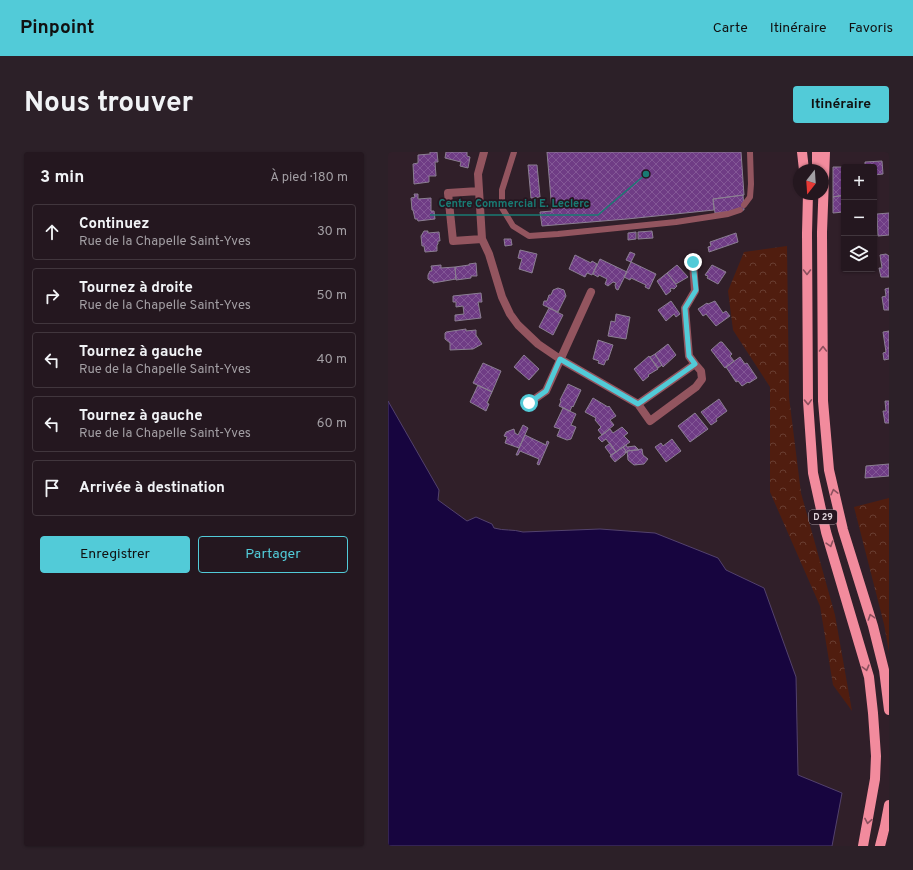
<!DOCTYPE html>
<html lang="fr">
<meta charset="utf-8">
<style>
:root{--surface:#24171f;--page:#2c2028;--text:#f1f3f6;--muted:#a39fa4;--line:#41363d;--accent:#52cbd8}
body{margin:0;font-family:Overpass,sans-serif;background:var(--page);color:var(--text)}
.controls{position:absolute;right:12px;top:12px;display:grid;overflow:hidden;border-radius:4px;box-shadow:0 1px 3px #0004}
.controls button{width:36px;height:36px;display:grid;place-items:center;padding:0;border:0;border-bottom:1px solid var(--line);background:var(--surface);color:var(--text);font:20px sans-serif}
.compass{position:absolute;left:405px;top:12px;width:36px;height:36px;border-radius:50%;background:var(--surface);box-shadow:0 1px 3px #0004;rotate:197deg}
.stop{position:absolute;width:12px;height:12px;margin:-9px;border:3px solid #52cbd8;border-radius:50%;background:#fff}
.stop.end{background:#52cbd8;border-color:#fff;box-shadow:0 1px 4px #0008}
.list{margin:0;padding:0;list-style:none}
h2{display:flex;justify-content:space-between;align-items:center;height:52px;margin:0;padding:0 16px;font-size:17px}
h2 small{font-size:13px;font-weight:400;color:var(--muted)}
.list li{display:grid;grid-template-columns:26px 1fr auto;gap:12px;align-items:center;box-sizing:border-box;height:56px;margin:0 8px 8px;padding:0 8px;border:1px solid var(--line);border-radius:4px}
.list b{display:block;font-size:15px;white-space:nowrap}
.list p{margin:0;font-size:13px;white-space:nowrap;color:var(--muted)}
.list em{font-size:13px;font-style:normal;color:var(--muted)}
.actions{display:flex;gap:8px;padding:12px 16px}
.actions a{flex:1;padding:9px 0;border:1px solid var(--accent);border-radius:4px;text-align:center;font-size:14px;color:var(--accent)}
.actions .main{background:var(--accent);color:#111}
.icon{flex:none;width:22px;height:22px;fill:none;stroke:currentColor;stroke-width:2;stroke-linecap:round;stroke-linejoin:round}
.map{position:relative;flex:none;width:501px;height:694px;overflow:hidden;border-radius:4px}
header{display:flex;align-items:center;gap:24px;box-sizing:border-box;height:56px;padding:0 20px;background:var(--accent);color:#111}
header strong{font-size:19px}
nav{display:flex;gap:22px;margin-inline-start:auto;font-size:14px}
.intro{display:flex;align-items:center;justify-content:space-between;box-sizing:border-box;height:96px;padding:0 24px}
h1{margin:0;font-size:28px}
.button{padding:10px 18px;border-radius:4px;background:var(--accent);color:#111;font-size:14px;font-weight:700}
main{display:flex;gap:24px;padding:0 24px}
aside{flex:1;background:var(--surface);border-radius:4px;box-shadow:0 1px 3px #0004}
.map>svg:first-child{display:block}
</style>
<header>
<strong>Pinpoint</strong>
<nav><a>Carte</a><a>Itinéraire</a><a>Favoris</a></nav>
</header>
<div class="intro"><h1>Nous trouver</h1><a class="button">Itinéraire</a></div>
<main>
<aside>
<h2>3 min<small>À pied · 180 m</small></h2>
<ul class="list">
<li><svg class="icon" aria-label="ahead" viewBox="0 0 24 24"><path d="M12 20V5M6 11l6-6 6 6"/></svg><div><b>Continuez</b><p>Rue de la Chapelle Saint-Yves</p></div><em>30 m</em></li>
<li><svg class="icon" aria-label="right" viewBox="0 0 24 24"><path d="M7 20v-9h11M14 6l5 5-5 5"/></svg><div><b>Tournez à droite</b><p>Rue de la Chapelle Saint-Yves</p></div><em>50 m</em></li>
<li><svg class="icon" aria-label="left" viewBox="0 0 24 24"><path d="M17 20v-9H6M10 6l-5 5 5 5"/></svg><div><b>Tournez à gauche</b><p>Rue de la Chapelle Saint-Yves</p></div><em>40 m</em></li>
<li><svg class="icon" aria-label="left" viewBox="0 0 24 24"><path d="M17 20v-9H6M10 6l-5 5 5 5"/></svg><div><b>Tournez à gauche</b><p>Rue de la Chapelle Saint-Yves</p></div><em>60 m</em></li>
<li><svg class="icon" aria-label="arrive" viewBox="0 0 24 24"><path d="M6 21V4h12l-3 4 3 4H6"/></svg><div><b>Arrivée à destination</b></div></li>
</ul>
<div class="actions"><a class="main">Enregistrer</a><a>Partager</a></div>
</aside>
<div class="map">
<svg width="501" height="694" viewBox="0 0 501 694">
<defs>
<pattern id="forest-crowns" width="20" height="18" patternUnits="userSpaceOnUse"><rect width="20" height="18" fill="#501d0f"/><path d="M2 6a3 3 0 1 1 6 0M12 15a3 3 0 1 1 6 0" fill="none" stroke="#693d31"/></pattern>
<pattern id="building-cross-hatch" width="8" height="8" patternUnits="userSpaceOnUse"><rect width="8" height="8" fill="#6f3c85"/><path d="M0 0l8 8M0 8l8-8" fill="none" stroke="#835796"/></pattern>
</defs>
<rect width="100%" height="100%" fill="#301f29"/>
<path fill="url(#forest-crowns)" d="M399,94l2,151 12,96 34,122 17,96 -19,-26 -13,-79 -50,-114v-105l-37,-57 -5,-39 16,-39z
M501,346v154l-5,-28 -30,-117z"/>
<path fill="#17053f" stroke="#53426d" d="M0,249l51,89 -1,10 29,21 9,-4 16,7 2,4c10,3 19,1 29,4l77,-3 55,4 63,25 8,12 38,18 32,89 2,98 44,18 -10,53h-444z"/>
<path fill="url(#building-cross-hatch)" stroke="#8b7f92" d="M42,0h7l1,10h-3l1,14h-7v6l-15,2 -1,-20 5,-1v-8l12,-1z
M58,0h21v4l3,1 -2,11 -8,-2 1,-4 -16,-4z
M159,0h194l3,43 -31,4 1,11 -87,9 -85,7 -2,-14 12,-1z
M494,9l1,13 -9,1v-8h-9v-5z
M140,13h9l3,32 -9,1z
M445,15h13h-2v28l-11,2z
M26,42h4v5l13,-1v13h3l1,8 -17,2 -1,-2h-2l-2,-9h-1l-1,-12 4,-1z
M355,43l1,15 -29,3 -2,-14z
M456,43v17l-11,1v-16z
M501,61v22l-11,1 -1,-22z
M36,79h4v2l11,-1 1,9h-2v3l-1,1v6l-12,1 -1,-6h-2l-1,-10z
M264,79l1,7 -15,1v-7z
M248,80v7l-8,1v-7z
M348,81l2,9 -29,10 -1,-5 3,-1 -1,-4z
M116,87h7l1,6 -7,1z
M132,98l17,4 -5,19 -13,-4 3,-10 -4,-1z
M242,100l5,2 -4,8 -5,-2z
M498,102l3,2v21h-8l-2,-9h3l-2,-13z
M187,103l16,8 1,-2 5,3 -5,11 -5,-2 -2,4 -16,-8z
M212,107l27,13 -9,18 -2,-1 -1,-4 1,-2 -3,-1 -5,4 -3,-2 2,-5 -8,-4 -1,2 -5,-3z
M243,110l25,12 -7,15 -4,-2 1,-2 -15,-7 -1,2 -6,-3z
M88,111l1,13h-6v2l-15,2 -1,-13 14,-2v-1z
M53,113v3l14,-1 1,12 -23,4v-2h-2l-3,-2v-4l2,-4h2l-1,-5z
M289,113l11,12 -12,7 -9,-11z
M324,113l14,7 -8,12 -11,-6 1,-2 -3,-1z
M279,121l10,13 -3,3 -2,-1 -2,1 1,2 -5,4 -9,-14z
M170,136l6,2 2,6 -8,16 -15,-7 1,-4h3l2,-6h2l2,-5z
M501,136v22h-5l-2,-13 4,-1 -1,-7z
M93,141l1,9h-4l3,16 -26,3v-6l9,-1 -1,-8 -7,1v-5h-3v-6z
M283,149l9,13 -4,3 -2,-3 -8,7 -8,-11z
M327,149l8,12 3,-2 4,5 -14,10 -10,-12 -3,2 -5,-7 9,-6 1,1z
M161,156l14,7 -10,20 -14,-8z
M228,162l14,3 -4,22 -18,-3 3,-15 4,1z
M78,177v2l10,-1v5l6,9 -9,5 -23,1v-7l-5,-4v-6l1,-1z
M501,179v28l-5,1 -1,-7 3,-1 -3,-20z
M210,188l15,5 -5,15h-2l-2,5 -6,-2 1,-2 -6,-2z
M332,190h2l10,12 -2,2 4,5 -9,7 -14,-18z
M280,192l8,11 -13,12 -8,-13z
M267,202l7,11 -4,3 -8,-11z
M136,203l15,14 -10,11 -15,-13z
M261,204l9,13 -10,6 1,1 -6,5 -9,-12z
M352,205l5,7 2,-1 10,15 -8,5 -1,-1 -6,4 -4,-5 -2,1 -10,-15z
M95,211l18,8 -9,21 -19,-9z
M180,232l13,6 -8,17 -1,-1 -2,5 -11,-5 2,-5 -1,-1z
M90,233l14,7 -5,11 2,1 -3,7 -16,-9z
M205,246l15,9 1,-1 7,10 -6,4 4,5 -12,10 -4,-5 3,-3 -6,-7 1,-2 -11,-6z
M331,247l8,12 -11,8 1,2 -6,4 -10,-13z
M497,249h4v22h-4l-2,-12h3z
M175,256l13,6 -5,11 5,2 -5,12 -4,1 -10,-4 3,-7 -6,-2z
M307,261l13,16 -18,13 -12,-16z
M135,273l5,3 -9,20 -14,-5 2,-6 -3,-1 2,-4 8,-3 1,4 3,2z
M234,275l6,6 -4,3 6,6 -14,10 -10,-13 -4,3 -4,-4 12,-9 3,4z
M137,283l21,10 1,-4 2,1 -10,23 -2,-1 2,-5 -19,-8 -2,4h-2z
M284,287l9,12 -15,11 -11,-15 6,-4 2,3z
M222,291l6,9 -5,3 -6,-8z
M238,293l1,2 8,-1 4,4 -12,1v2l-4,-6z
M235,295l3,4 -1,3 -10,8 -5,-6z
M254,297l1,6 5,4 -4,5 -10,1 -6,-5 -1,-9z
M501,312v12l-24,2 1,-12z"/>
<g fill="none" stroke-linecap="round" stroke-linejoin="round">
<path stroke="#93555f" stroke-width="6" d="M126,0l-12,38v18l11,18 16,10 29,-2 118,-12 52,-8 12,-4
M356,53l6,-8 1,-13 -1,-32"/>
<path stroke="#93555f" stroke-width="8" d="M96,0l-6,22 4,65 7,15 13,43 8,17 8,11 20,19 22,15 78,45 57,-40 -6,-8 -4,-48 10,-17 -2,-29
M91,39l-31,2 5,48 29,-2
M141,251l17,-12 45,-99
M250,252l12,17 46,-34 6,-8 -1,-8 -6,-7"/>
<path stroke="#f28b9d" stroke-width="10" d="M414,0l2,18
M429,0v18
M437,0l-3,80 1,169 6,69 14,60 30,96 11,44 5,40
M420,42l-1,39 1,168 5,72 13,59 43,145 4,36 3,43 -1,23 -12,67
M492,694l5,-20 4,-21"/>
</g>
<defs><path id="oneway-chevron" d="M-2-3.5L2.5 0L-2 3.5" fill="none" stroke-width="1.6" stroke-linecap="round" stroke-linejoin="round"/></defs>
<g stroke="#8c505e">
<use href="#oneway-chevron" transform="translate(419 120) rotate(90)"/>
<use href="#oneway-chevron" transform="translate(435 197) rotate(-90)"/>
<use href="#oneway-chevron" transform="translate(420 250) rotate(88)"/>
<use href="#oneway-chevron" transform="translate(446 340) rotate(-104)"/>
<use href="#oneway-chevron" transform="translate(442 392) rotate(73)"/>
<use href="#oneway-chevron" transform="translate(483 465) rotate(-108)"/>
<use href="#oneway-chevron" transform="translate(478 516) rotate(75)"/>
<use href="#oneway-chevron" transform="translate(480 669) rotate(100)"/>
</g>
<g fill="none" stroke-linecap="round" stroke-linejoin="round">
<path stroke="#52cbd8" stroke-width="5" d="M141,251l17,-12 14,-32 78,45 57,-40 -6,-8 -4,-48 11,-18 -3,-28"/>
</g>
<g text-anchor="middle" stroke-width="3.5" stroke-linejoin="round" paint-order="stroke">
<rect fill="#261620" stroke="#a79aa2" stroke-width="1" x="421" y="358" width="28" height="14" rx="3"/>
<g font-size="9" font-weight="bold" fill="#ded2d9">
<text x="435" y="368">D 29</text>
</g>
</g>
<path fill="none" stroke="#197b73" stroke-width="1.5" d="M258 22L210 63H42"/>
<circle fill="#197b73" stroke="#261620" stroke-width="1.5" cx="258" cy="22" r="4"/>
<g font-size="11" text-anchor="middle" font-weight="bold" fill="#197b73" stroke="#261620" stroke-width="3.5" stroke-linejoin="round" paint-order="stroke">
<text x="126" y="55">Centre Commercial E. Leclerc</text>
</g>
</svg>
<div class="controls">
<button>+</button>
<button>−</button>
<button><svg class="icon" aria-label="layers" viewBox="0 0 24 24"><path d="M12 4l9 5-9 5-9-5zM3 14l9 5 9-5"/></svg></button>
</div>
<svg class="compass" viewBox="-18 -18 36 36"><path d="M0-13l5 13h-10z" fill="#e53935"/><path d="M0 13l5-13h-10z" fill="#a39fa4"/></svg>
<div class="stop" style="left:141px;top:251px"></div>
<div class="stop end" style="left:305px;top:110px"></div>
</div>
</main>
